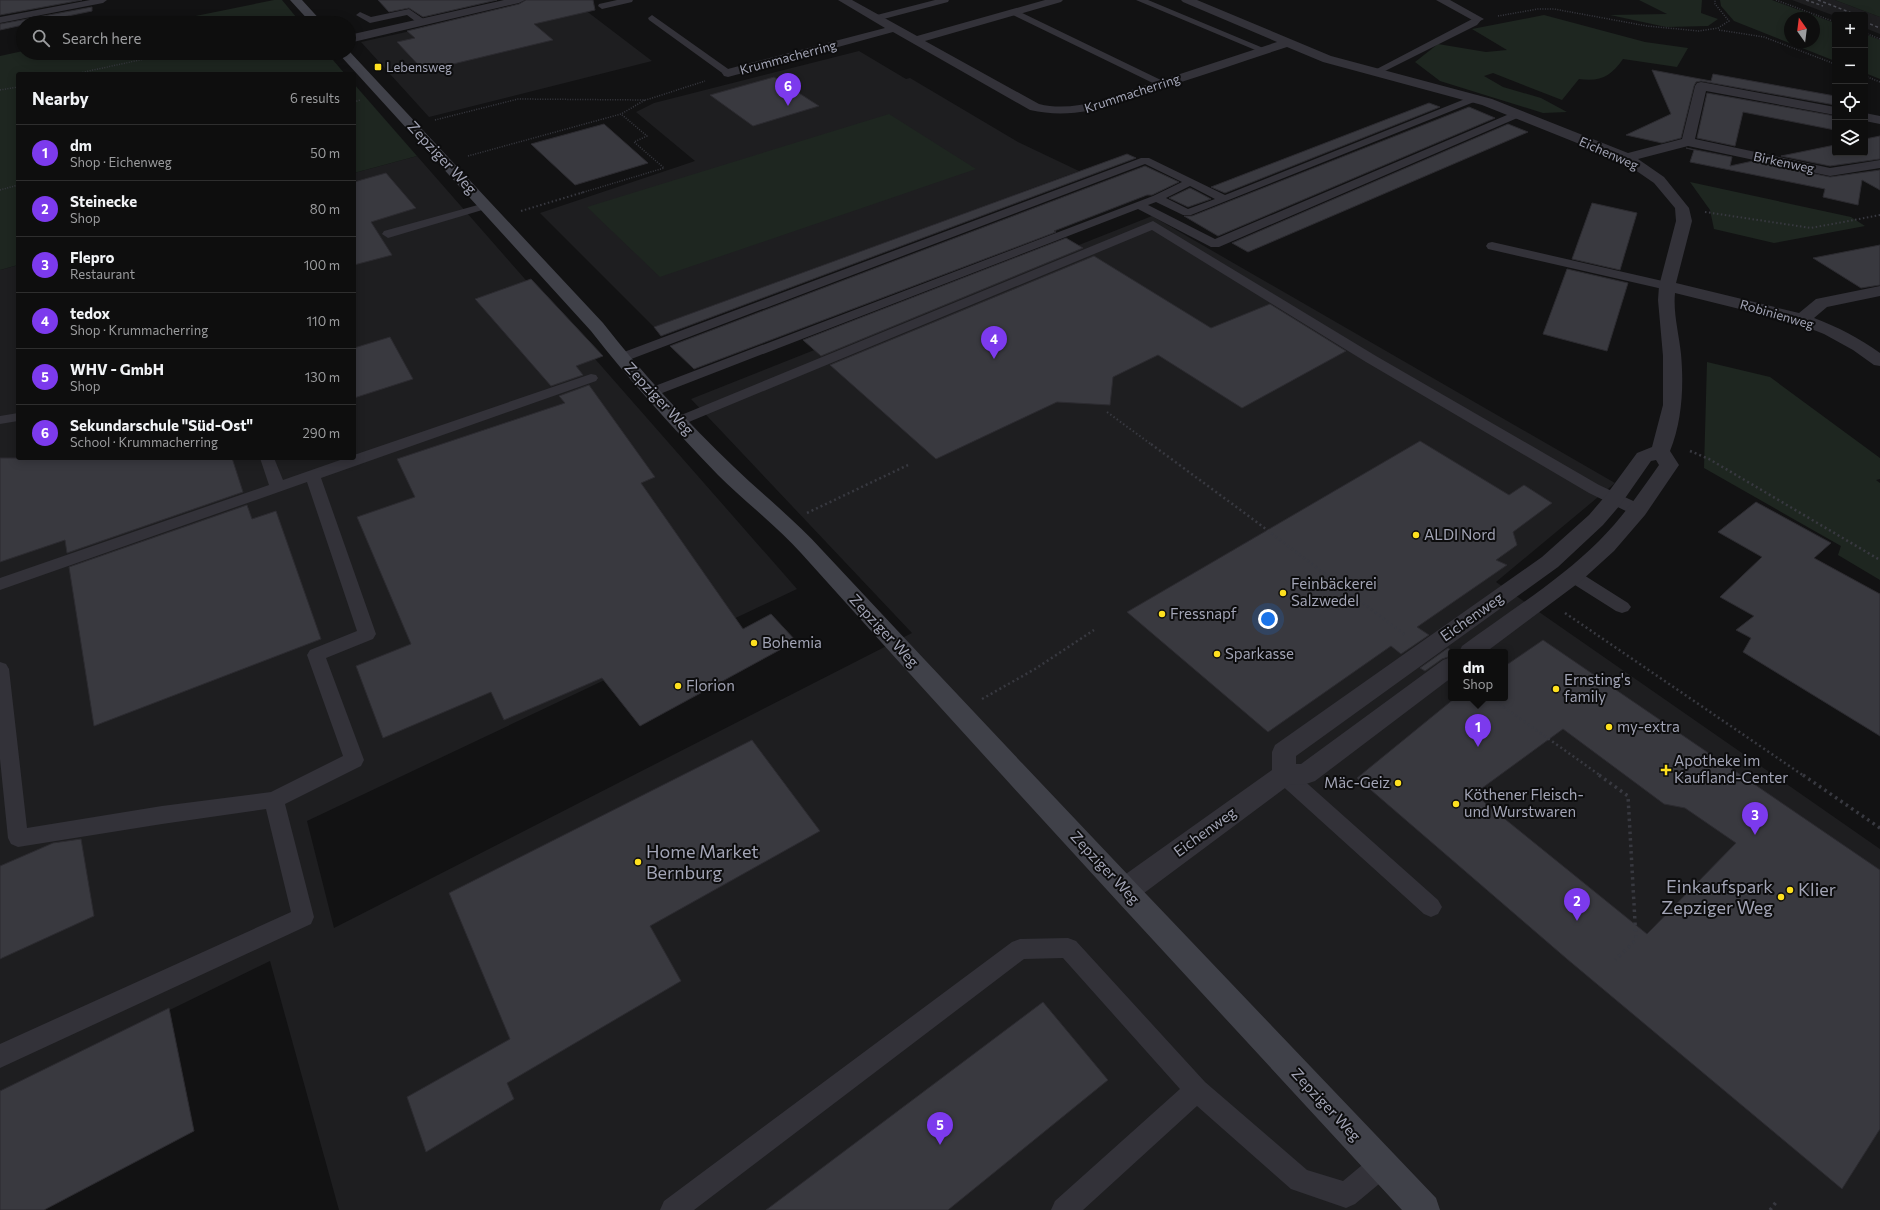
<!DOCTYPE html>
<meta charset="utf-8">
<style>
:root{--surface:#0e0e0e;--page:#1c1c1c;--text:#f1f3f6;--muted:#9b9c9e;--line:#2e2e2e;--accent:#7c3aed}
body{margin:0;font-family:Commissioner,sans-serif;background:var(--page);color:var(--text)}
.controls{position:absolute;right:12px;top:12px;display:grid;overflow:hidden;border-radius:4px;box-shadow:0 2px 10px #0003}
.controls button{width:36px;height:36px;display:grid;place-items:center;padding:0;border:0;border-bottom:1px solid var(--line);background:var(--surface);color:var(--text);font:20px sans-serif}
.compass{position:absolute;left:1784px;top:12px;width:36px;height:36px;border-radius:50%;background:var(--surface);box-shadow:0 2px 10px #0003;rotate:346deg}
.you{position:absolute;left:1268px;top:619px;width:14px;height:14px;margin:-10px;border:3px solid #fff;border-radius:50%;background:#1a73e8;box-shadow:0 0 0 6px #1a73e833}
.badge{display:grid;place-items:center;width:26px;height:26px;border-radius:50%;background:var(--accent);color:#fff;font-size:13px;font-weight:700}
.pin{position:absolute;translate:-50% -33px;filter:drop-shadow(0 1px 2px #0008)}
.pin::after{content:'';position:absolute;top:21px;width:14px;height:12px;background:inherit;clip-path:polygon(0 0,100% 0,50% 100%)}
.popup{position:absolute;left:1448px;top:649px;width:60px;height:52px;box-sizing:border-box;display:grid;place-content:center;border-radius:4px;background:var(--surface);filter:drop-shadow(0 1px 3px #0005);font-size:13px;white-space:nowrap;color:var(--muted)}
.popup b{font-size:15px;color:var(--text)}
.popup::after{content:'';position:absolute;left:50%;top:100%;margin-left:-8px;border:8px solid transparent;border-top-color:var(--surface)}
.list{margin:0;padding:0;list-style:none}
h2{display:flex;justify-content:space-between;align-items:center;height:52px;margin:0;padding:0 16px;font-size:17px}
h2 small{font-size:13px;font-weight:400;color:var(--muted)}
.list li{display:grid;grid-template-columns:26px 1fr auto;gap:12px;align-items:center;box-sizing:border-box;height:56px;padding:0 16px;border-top:1px solid var(--line)}
.list b{display:block;font-size:15px;white-space:nowrap}
.list p{margin:0;font-size:13px;white-space:nowrap;color:var(--muted)}
.list em{font-size:13px;font-style:normal;color:var(--muted)}
.icon{flex:none;width:22px;height:22px;fill:none;stroke:currentColor;stroke-width:2;stroke-linecap:round;stroke-linejoin:round}
.map{position:relative;flex:none;width:1880px;height:1210px;overflow:hidden}
.search{position:absolute;background:var(--surface);box-shadow:0 2px 10px #0003;left:16px;top:16px;width:340px;height:44px;display:flex;align-items:center;gap:10px;box-sizing:border-box;padding:0 14px;border-radius:22px;color:var(--muted);font-size:15px}
.panel{position:absolute;background:var(--surface);box-shadow:0 2px 10px #0003;left:16px;top:72px;width:340px;height:388px;border-radius:4px}
.map>svg:first-child{display:block}
</style>
<div class="map">
<svg width="1880" height="1210" viewBox="0 0 1880 1210">
<rect width="100%" height="100%" fill="#121213"/>
<path fill="#1e1e20" fill-rule="evenodd" d="M550,0h22l80,61 -223,56 -68,-75z
M1792,0h43l45,17v17l-15,-6v-13h-30v1z
M859,51l47,28 4,-1 108,64 61,29 -425,156 -114,-114 155,-52 -59,-49 18,-9z
M417,156l380,433 -490,232 27,107 578,-295 -221,-234 461,-183 463,267 -119,99 384,267v361h-1541l-69,-249 -270,132v-823l18,-5v193h336v-285zM1451,652h54v46h-54z"/>
<path fill="#1e2620" fill-rule="evenodd" d="M274,0h8l19,23h-140z
M1639,0h63l-1,13 17,6 -10,7 -42,1 -56,-12 57,-1z
M1720,0h52l63,23v38l-101,-40 -13,-15zM1790,18h24v24h-24z
M1835,0h45v17z
M1544,15l101,27 43,6 -11,19 -54,-8c-12,17 -22,23 -44,20l-17,21 -69,-27 -9,3 19,11 38,11 26,14 -24,1 -103,-32 -25,-19 23,-18 48,8 21,-2 -35,-21z
M1865,34l15,6v39l-15,-6z
M23,51v2h304l18,21h-327v191l-18,5v-214z
M354,84l63,72 -63,17z
M889,114l87,55 -316,108 -73,-70z
M1690,182l161,35 14,9 -91,17 -60,-14 -4,-19z
M1707,362l63,15 110,81v21l-4,1 4,3v97l-42,-25 3,-9 -137,-78z"/>
<path fill="#39393f" stroke="#2c2b30" fill-rule="evenodd" d="M0,0h82l-82,15z
M378,0h119l-74,17 -14,-9 -20,4z
M526,0h67l2,10 -61,14 19,16 -129,31 -27,-29 18,-4 -8,-7 112,-27z
M92,7v4l-58,12h-11v2l-23,5v-6z
M1652,70l59,11 2,-7 122,22v9l-134,-24 -5,1 -2,4 -13,52 -19,5 -36,-8 45,-21z
M774,77l45,29 -66,20 -43,-31z
M1707,93l128,23v14l-92,-18 -8,34 -38,-8z
M1429,103l11,4 -215,86 -14,-6z
M1469,107l26,11 -277,118 -34,-20h8z
M604,124l44,39 -73,22 -44,-41z
M1508,124l20,8 -280,120 -16,-9z
M1880,136v23l-50,7 -49,-10 54,-11v8h30v-14z
M1686,148l46,9 -2,9 23,-5 77,16 50,-7v20l-18,-10 -4,25 -35,-8 2,-8 -135,-27 4,-12z
M1127,154l9,4 -475,178 -7,-9z
M1145,166l34,16 -27,13h-5l-93,36 2,1 -362,137 -24,-23z
M386,173l30,35 -45,14 21,33 -38,10v-83z
M1190,188l6,3 15,8 -23,8 -19,-9z
M1592,203l45,10 -17,57 -48,-11z
M1066,238l17,10 -262,108 -18,-16z
M1880,245v40l-19,3 -48,-30z
M1094,256l117,72 59,-24 76,47 -104,57 -84,-53 -45,22 -3,28 -53,-3 -121,57 -106,-94z
M1567,269l61,14 -21,68 -64,-17z
M531,279l72,77 -27,10 7,9 -32,11 -76,-87z
M390,337l23,42 -59,19v-50z
M589,385l66,92 -14,6 102,146 28,-15 25,27 -156,85 -38,-48 -98,42 -13,-28 -108,46 -27,-72 55,-22 -54,-127 58,-20 -18,-38 168,-56 -6,-7z
M1420,441l89,54 15,-10 28,18 -39,29 4,13 -21,15 11,5 -90,62 12,8 -28,19 -10,-8 -123,86 -141,-120z
M0,458h232l11,34 -176,61 -2,-13 -65,22z
M1756,502l75,41 -17,15 66,36v142l-137,-84 8,-14 -15,-8 18,-14 -34,-19 42,-40 -44,-25z
M247,505l5,14 24,-8 45,128 -227,87 -25,-159z
M1543,640l337,230v259l-38,60 -275,-230 -210,-181 98,-80h50v-32zM1563,729l101,75 21,4 51,35 -89,91 -173,-140z
M1448,648l3,2v6l-9,3 -17,12 -5,-3z
M752,740l68,91 -170,95 31,55 -174,102 7,16 -88,53 -19,-55 103,-58 -61,-146z
M81,839l13,77 -94,43v-93l53,-23z
M1043,1002l65,78 -160,130h-182z
M169,1008l25,123 -150,79h-44v-119z"/>
<g fill="none" stroke-linecap="round" stroke-linejoin="round">
<path stroke="#383940" stroke-width="1.5" stroke-dasharray="1 1.5" stroke-linecap="butt" d="M1776,0l59,22
M1498,16l40,-7h16l93,17 52,5 19,-3 11,-7 -14,-17v-4
M1719,30l45,7 71,27
M1865,33l15,6
M75,74l97,-21
M1865,76l15,6
M0,90l18,-3
M354,102l6,-2
M435,120l83,-21 128,1 59,-19
M468,156l153,-42 24,-14
M0,190l18,-5
M581,193l83,-25 -30,-26 13,-6 -26,-22"/>
<path stroke="#383940" stroke-width="2" stroke-dasharray="1.5 2.5" stroke-linecap="butt" d="M521,211l63,-19
M1705,212l106,16 69,-13
M1107,412l45,33"/>
<path stroke="#383940" stroke-width="2.5" stroke-dasharray="2 3" stroke-linecap="butt" d="M1151,444l103,76 151,115
M1690,451l19,8 171,101
M807,513l101,-48
M1565,613l239,163
M1491,698l110,78
M982,699l53,-30 59,-39"/>
<path stroke="#383940" stroke-width="3.5" stroke-dasharray="2.5 4" stroke-linecap="butt" d="M1599,775l29,21 8,144 -21,20
M1803,775l77,53
M1770,1210l7,-9"/>
<path fill="#333239" fill-rule="evenodd" d="M90,0h17l-4,3 -103,20v-6z
M617,0h16l-1,2 -30,7 -4,-3 1,-2z
M935,0h14l-1,2 -72,19 -4,-3 1,-2z
M1136,0h12l120,50 -2,2h-6z
M409,9l16,11v4h-6l-12,-9 -37,8 -14,-8 4,-3 11,5z
M1014,9l151,73 2,2 -2,2h-6l-148,-72 -1,-2z
M652,15l79,56 2,2 -2,2h-6l-76,-55 -1,-2z
M1478,16l4,3 -5,6 -98,49h-6l-2,-2z
M1475,95l4,1 1,2 -1,2 -288,115h-8l-27,-13 -8,3 67,34 299,-127 4,-1 5,3 -1,2 -303,131h-8l-73,-38 -481,186h-10l-2,-3 2,-3 506,-193 29,-14 -37,-18 -519,197h-10l-2,-3 2,-3 525,-197h8l76,37zM1190,186l25,13 -27,10 -22,-11z
M485,203l4,1 2,2 -2,2 -101,30 -6,-4 2,-3z
M1153,221l223,135 223,129 45,21 2,4 -2,4 -6,1 -6,-1 -43,-21 -223,-131 -214,-132 -468,194h-10l-2,-3 2,-3z
M1492,242l175,40 4,1 2,3 -2,3 -4,1 -179,-41 -2,-3 2,-3z
M591,374l5,1 2,3 -2,3 -275,97 55,156 -3,5 -47,19 38,102 -3,6 -76,38 29,113 -3,7 -311,144v-24l291,-132 -25,-103 -104,15 -144,23 -7,-3 -3,-6 -8,-79v-97l6,2 3,5 18,159 135,-22 109,-14 72,-36 -36,-101 3,-5 47,-19 -50,-149 -307,108v-12l269,-93 -9,-27h14l9,22 63,-22h8v-3z
M18,413v8l-18,3v-8z
M1573,570l6,2 49,31 3,4 -3,4 -6,2 -6,-2 -49,-31 -2,-4 2,-4z
M1284,767l7,2 147,131 4,7 -4,7 -7,3 -7,-3 -147,-133 -3,-6 3,-6z
M1068,938l8,3 129,141 102,88 36,11 30,-25 9,-3 9,3 3,9 -3,9 -36,30 -9,4 -55,-19 -94,-83 -114,104h-32l4,-9 125,-112 -117,-131 -39,1 -330,251h-34l4,-9 348,-259 8,-3z"/>
<path fill="#333239" fill-rule="evenodd" d="M504,0h21l-6,3 -170,40v-8z
M838,0h14l65,36 128,-36h18l-2,2 -136,39 114,63c20,5 40,2 59,-3l179,-59 -94,-40 -2,-2h16l134,56 161,43 136,54 54,-14 13,-53 2,-3 4,-1 134,25v8l-129,-24 -11,48 135,29 50,-8v8l-50,8 -142,-30 -50,13 26,18 25,31 3,13 -16,62 123,30 17,-14 64,-13v10l-53,11 -13,11c24,9 45,20 66,35v13l-6,-1 -21,-15 -29,-16 -28,-11 -121,-30c-2,20 4,41 6,61 3,32 1,68 -11,97l9,14 -34,50 -31,36 -33,30 -95,71h-27l3,-6c46,-34 97,-65 137,-105 23,-23 42,-50 60,-76l-3,-5 -5,1 -30,43 -18,21 -45,42 -262,189v8h5l142,-104 8,-3v21l-136,103 -9,3 -17,1 -153,114 -10,3 -10,-3 -4,-9 4,-9 156,-111v-18l3,-7 267,-188 47,-42 18,-21 30,-41 15,-6 11,-42v-49l-5,-56 1,-14 17,-65 -1,-13 -21,-25 -32,-22 -140,-56 -159,-43 -36,-15c-37,12 -75,25 -112,37 -47,16 -94,38 -145,26l-137,-78 -165,45 -4,-1 -2,-3 2,-3 161,-42z
M1436,0h14l34,19 -6,3 -4,-1z
M1865,113l15,3v8l-15,-3z"/>
<path fill="#404149" fill-rule="evenodd" d="M290,0h12l21,23h-12z
M349,51l254,272c39,50 85,100 131,144 29,28 61,53 88,83 203,218 409,433 614,648l4,12h-38c-201,-218 -403,-436 -601,-657 -25,-28 -56,-51 -83,-78 -44,-46 -88,-94 -127,-144l-253,-278h11z"/>
<path stroke="#494a52" stroke-width="1.5" stroke-dasharray="3 2.5" stroke-linecap="butt" d="M1806,0l17,6
M1818,0l39,15
M1865,22l15,6"/>
</g>
<g fill="#fee01f" stroke="#0d0d0e" stroke-width="1.5">
<rect x="374" y="63" width="8" height="8" rx="2"/>
<circle cx="1416" cy="535" r="4"/>
<circle cx="1283" cy="593" r="4"/>
<circle cx="1162" cy="614" r="4"/>
<circle cx="754" cy="643" r="4"/>
<circle cx="1217" cy="654" r="4"/>
<circle cx="678" cy="686" r="4"/>
<circle cx="1556" cy="689" r="4"/>
<circle cx="1609" cy="727" r="4"/>
<path d="M1664 764h4v4h4v4h-4v4h-4v-4h-4v-4h4z"/>
<circle cx="1398" cy="783" r="4"/>
<circle cx="1456" cy="804" r="4"/>
<circle cx="638" cy="862" r="4"/>
<circle cx="1790" cy="890" r="4"/>
<circle cx="1781" cy="897" r="4"/>
</g>
<g text-anchor="middle" stroke-width="4" stroke-linejoin="round" paint-order="stroke">
<g font-size="13" fill="#a2a4b5" stroke="#0d0d0e">
<text transform="translate(788 57) rotate(-15)" y="5">Krummacherring</text>
<text transform="translate(1132 93) rotate(-18)" y="5">Krummacherring</text>
<text transform="translate(1609 153) rotate(24)" y="5">Eichenweg</text>
<text transform="translate(1784 162) rotate(12)" y="5">Birkenweg</text>
<text transform="translate(1777 314) rotate(16)" y="5">Robinienweg</text>
</g>
<g font-size="13" fill="#a2a4b5" stroke="#0d0d0e" text-anchor="start">
<text x="386" y="72">Lebensweg</text>
</g>
<g font-size="15" fill="#a2a4b5" stroke="#0d0d0e">
<text transform="translate(442 158) rotate(47)" y="5">Zepziger Weg</text>
<text transform="translate(659 399) rotate(47)" y="5">Zepziger Weg</text>
<text transform="translate(1472 617) rotate(-35)" y="5">Eichenweg</text>
<text transform="translate(884 631) rotate(47)" y="5">Zepziger Weg</text>
<text transform="translate(1205 832) rotate(-36)" y="5">Eichenweg</text>
<text transform="translate(1105 868) rotate(47)" y="5">Zepziger Weg</text>
<text transform="translate(1326 1105) rotate(47)" y="5">Zepziger Weg</text>
</g>
<g font-size="15" fill="#a2a4b5" stroke="#0d0d0e" text-anchor="start">
<text x="1424" y="540">ALDI Nord</text>
<text x="1291" y="589">Feinbäckerei<tspan x="1291" dy="17">Salzwedel</tspan></text>
<text x="1170" y="619">Fressnapf</text>
<text x="762" y="648">Bohemia</text>
<text x="1225" y="659">Sparkasse</text>
<text x="1564" y="685">Ernsting's<tspan x="1564" dy="17">family</tspan></text>
<text x="686" y="691">Florion</text>
<text x="1617" y="732">my-extra</text>
<text x="1674" y="766">Apotheke im<tspan x="1674" dy="17">Kaufland-Center</tspan></text>
<text x="1390" y="788" text-anchor="end">Mäc-Geiz</text>
<text x="1464" y="800">Köthener Fleisch-<tspan x="1464" dy="17">und Wurstwaren</tspan></text>
</g>
<g font-size="18" fill="#a2a4b5" stroke="#0d0d0e" text-anchor="start">
<text x="646" y="858">Home Market<tspan x="646" dy="21">Bernburg</tspan></text>
<text x="1773" y="893" text-anchor="end">Einkaufspark<tspan x="1773" dy="21">Zepziger Weg</tspan></text>
<text x="1798" y="896">Klier</text>
</g>
</g>
</svg>
<div class="controls">
<button>+</button>
<button>−</button>
<button><svg class="icon" aria-label="locate" viewBox="0 0 24 24"><circle cx="12" cy="12" r="6"/><path d="M12 2v4M12 18v4M2 12h4M18 12h4"/></svg></button>
<button><svg class="icon" aria-label="layers" viewBox="0 0 24 24"><path d="M12 4l9 5-9 5-9-5zM3 14l9 5 9-5"/></svg></button>
</div>
<svg class="compass" viewBox="-18 -18 36 36"><path d="M0-13l5 13h-10z" fill="#e53935"/><path d="M0 13l5-13h-10z" fill="#9b9c9e"/></svg>
<div class="you"></div>
<div class="pin badge" style="left:1478px;top:747px">1</div>
<div class="popup"><b>dm</b>Shop</div>
<div class="pin badge" style="left:1577px;top:921px">2</div>
<div class="pin badge" style="left:1755px;top:835px">3</div>
<div class="pin badge" style="left:994px;top:359px">4</div>
<div class="pin badge" style="left:940px;top:1145px">5</div>
<div class="pin badge" style="left:788px;top:106px">6</div>
<div class="search"><svg class="icon" aria-label="search" viewBox="0 0 24 24"><circle cx="10" cy="10" r="6"/><path d="M15 15l6 6"/></svg>Search here</div>
<section class="panel">
<h2>Nearby<small>6 results</small></h2>
<ul class="list">
<li><span class="badge">1</span><div><b>dm</b><p>Shop · Eichenweg</p></div><em>50 m</em></li>
<li><span class="badge">2</span><div><b>Steinecke</b><p>Shop</p></div><em>80 m</em></li>
<li><span class="badge">3</span><div><b>Flepro</b><p>Restaurant</p></div><em>100 m</em></li>
<li><span class="badge">4</span><div><b>tedox</b><p>Shop · Krummacherring</p></div><em>110 m</em></li>
<li><span class="badge">5</span><div><b>WHV - GmbH</b><p>Shop</p></div><em>130 m</em></li>
<li><span class="badge">6</span><div><b>Sekundarschule &quot;Süd-Ost&quot;</b><p>School · Krummacherring</p></div><em>290 m</em></li>
</ul>
</section>
</div>
